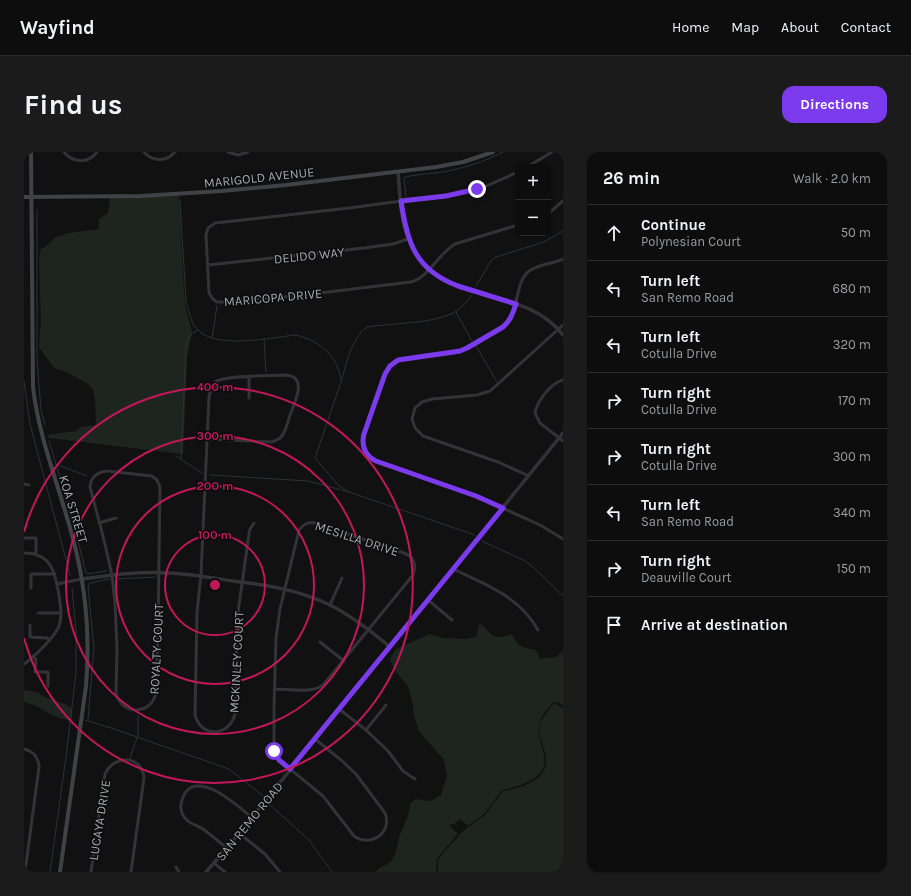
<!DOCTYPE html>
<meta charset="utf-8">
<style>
:root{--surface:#0d0d0e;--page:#1b1b1c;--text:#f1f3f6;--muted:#9a9c9e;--line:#2d2d2e;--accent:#7c3aed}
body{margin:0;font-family:Karla,sans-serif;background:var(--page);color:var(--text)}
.controls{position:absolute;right:12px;top:12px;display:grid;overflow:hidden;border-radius:8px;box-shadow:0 1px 3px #0004}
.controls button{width:36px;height:36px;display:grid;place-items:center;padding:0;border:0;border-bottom:1px solid var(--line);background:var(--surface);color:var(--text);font:20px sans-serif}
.stop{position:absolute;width:12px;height:12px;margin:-9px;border:3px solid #7c3aed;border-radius:50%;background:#fff}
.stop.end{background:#7c3aed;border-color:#fff;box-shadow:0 1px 4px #0008}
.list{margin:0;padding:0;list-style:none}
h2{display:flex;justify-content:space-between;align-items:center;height:52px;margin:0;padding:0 16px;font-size:17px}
h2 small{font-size:13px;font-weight:400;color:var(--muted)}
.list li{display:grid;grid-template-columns:26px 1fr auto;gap:12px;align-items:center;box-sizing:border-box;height:56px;padding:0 16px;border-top:1px solid var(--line)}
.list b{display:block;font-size:15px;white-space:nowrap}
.list p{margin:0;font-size:13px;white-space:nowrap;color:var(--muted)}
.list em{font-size:13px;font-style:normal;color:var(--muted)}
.icon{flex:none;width:22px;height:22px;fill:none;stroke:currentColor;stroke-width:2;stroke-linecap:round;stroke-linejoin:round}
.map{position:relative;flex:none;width:539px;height:720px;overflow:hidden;border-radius:12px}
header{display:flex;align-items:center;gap:24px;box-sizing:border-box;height:56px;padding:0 20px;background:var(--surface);border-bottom:1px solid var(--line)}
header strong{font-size:19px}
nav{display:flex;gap:22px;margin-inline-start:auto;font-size:14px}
.intro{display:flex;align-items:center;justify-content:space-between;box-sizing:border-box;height:96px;padding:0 24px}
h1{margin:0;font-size:28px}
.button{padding:10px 18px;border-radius:12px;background:var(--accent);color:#fff;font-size:14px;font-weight:700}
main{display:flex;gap:24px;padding:0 24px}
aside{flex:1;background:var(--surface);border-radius:12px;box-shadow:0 1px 3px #0004}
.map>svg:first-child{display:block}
</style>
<header>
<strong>Wayfind</strong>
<nav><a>Home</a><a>Map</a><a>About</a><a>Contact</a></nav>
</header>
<div class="intro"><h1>Find us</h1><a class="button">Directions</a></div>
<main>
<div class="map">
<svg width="539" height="720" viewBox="0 0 539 720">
<rect width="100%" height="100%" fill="#111112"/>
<path fill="#1e251f" d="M155,44l5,96 2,17 6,24 -5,24 -4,97 -134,-16 -2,-3 30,-4 3,-4 15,-2 1,-1 -1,-25 -2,-9 -6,-7 -21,-11 -12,-4 -15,-21 2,-26 -2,-61 2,-12h3l12,-11 12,-4 31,-4v-10l9,-6 2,-15z
M454,472l5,1c10,14 14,14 29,9 5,13 12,14 24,16l4,9 16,-2 7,-6v55l-4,-3 -5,-1c-6,6 -14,14 -15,23 -2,11 3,19 5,30 5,24 -24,31 -42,35l-18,24 -16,12 -8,-7 -6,5 -5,1 9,9 -21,24 -1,14h-61l5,-4 11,-6 5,-10 3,-15 9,-21 2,-12 5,-5 16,2 10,-6 6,-19 -3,-16 -25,-29 -6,-18v-9l-5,-17 -14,-18 -4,-10 6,-10 34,-15 14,4 21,1 11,-2 3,-11z
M0,538l12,2 11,6 18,6 6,4 1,9 -2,3c-16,0 -30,-15 -46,-18z
M530,551l9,5v164h-125v-13l25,-28 22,-16 18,-24c19,-3 50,-12 42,-38 -2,-10 -8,-19 -5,-30 3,-7 10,-14 14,-20z"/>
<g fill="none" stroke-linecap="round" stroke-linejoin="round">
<path stroke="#2c333a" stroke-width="1" d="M382,46l-2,-20 1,-1c13,-3 26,-3 38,-5 21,-4 41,-10 60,-20
M156,48l6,101c3,9 4,20 10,27 17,22 74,10 99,7 24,5 42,20 46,44
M13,58v150l4,50 4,15
M452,134l15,-25 5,-4 48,-15 19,-11
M432,160l16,29
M188,186l5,-32
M240,186l2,34
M452,194l21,36
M0,229l6,43 40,151
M25,289l24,80 13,52 1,1 20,-3
M152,304l26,17
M157,307l5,-115 5,-10 7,-4
M34,313l29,11
M186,323l98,6 41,11 126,43
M325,340l-11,-7 -23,-27c9,-25 17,-51 26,-76 6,-19 9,-42 26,-55 25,-4 61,-3 84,-13 9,-4 15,-11 21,-19
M458,389l41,19 9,6 31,30
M92,427l39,-2
M64,567l6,-71 -6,-61 2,-4 20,-4
M61,568l26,8 118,41 34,27
M114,585v-21
M106,606l7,-20
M245,652l40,36 23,32
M26,720l16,-115 10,-84v-43l-4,-42"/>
<path stroke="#333337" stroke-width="3" d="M40,0c9,11 24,12 33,0
M120,0c9,10 22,10 31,0
M204,0l10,3 10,-3
M503,15l25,-15
M494,20l-34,15 -30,7 -105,14 -134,15 -7,5 -2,7 3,58 4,6 4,3h13l65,-6 116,-14c18,-5 28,-29 44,-38l63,-19
M524,62l15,-13
M539,107c-11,5 -24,5 -34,12 -16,13 -8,43 -27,56 -14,10 -31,22 -48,26 -15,3 -47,3 -59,9 -3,1 -5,3 -7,6 -5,8 -26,66 -25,74 0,9 5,16 12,19l101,35 64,29 23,14
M184,113l156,-17 29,-4 15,-5
M225,225v21
M539,228c-12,3 -26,21 -28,33l5,10 23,18
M183,287l64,3c4,-1 8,-2 11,-6 4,-6 6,-14 8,-21 5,-13 19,-40 -6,-40 -13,1 -61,0 -69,7 -4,4 -5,9 -6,15l-8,178 -4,37 -2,103c6,23 34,22 40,-1l2,-95 12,-85 1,-5 4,-6
M83,319l45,5 5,4 3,7 -2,141 -2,65c-5,23 -35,22 -40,0l1,-45 -2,-45 -3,-28 -9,-39 -13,-49c1,-10 7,-15 17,-16z
M505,324l-31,-14 -75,-26 -8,-8 -3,-9 3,-11 7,-6 10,-3 45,-4 13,-4 73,-66
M0,332l5,1
M75,371l17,-5
M0,386h12v17
M0,401c28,0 31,20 35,42 1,10 4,21 0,31 -4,11 -25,31 -35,38
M429,417c33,16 66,27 85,61
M33,432l25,-5
M7,436v-14h24
M404,448l24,20
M306,453l12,-27
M14,461h23
M6,473v12l17,1 3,2
M296,490l24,19
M9,504l3,4 -1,12h13v14
M250,537c15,0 40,5 50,-5l89,-109c4,-10 1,-18 -9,-22l-89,-30c-8,-1 -11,1 -16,7l-19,79 -4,29 -2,68v45l5,9 44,36 31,40c16,12 39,-3 31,-23l-29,-39 -15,-14 -26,-21
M315,557l27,21 22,21 15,20 12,8
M342,578l20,-25
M0,597c9,2 15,9 15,18l-14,105
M215,681l26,21 15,18
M203,696c-8,-6 -16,-13 -24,-19 -6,-4 -14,-5 -18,-11 -5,-6 -5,-14 -2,-21 13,-30 55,9 68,20
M190,711l11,9
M152,715l3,5
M67,720l14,-98c9,-20 37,-19 39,4l-13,94"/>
<path stroke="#333337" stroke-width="3.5" d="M374,20c2,21 2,46 10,66 27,71 113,43 155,97
M58,427c29,-4 58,-8 88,-6 21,1 42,5 63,8 34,4 66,9 97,24 22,11 41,26 60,42
M182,720l21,-24 336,-415"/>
<path stroke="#414247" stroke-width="4" d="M7,0l2,235c6,53 27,101 40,152 13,48 17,98 13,147l-26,186
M0,45l117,-1 81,-5 64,-6 150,-18 27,-5 30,-10"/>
</g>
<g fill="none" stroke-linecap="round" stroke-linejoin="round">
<path stroke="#7c3aed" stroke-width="5" d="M250,599l5,9 11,9 213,-261 -27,-12 -100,-35c-11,-5 -15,-16 -12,-27l21,-60 5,-8 8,-6 62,-9 7,-3 36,-21c8,-7 10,-15 13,-23l-58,-18c-43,-16 -51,-44 -57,-85l45,-5 31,-7"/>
</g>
<g fill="none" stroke="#c2185b" stroke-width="2">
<circle cx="191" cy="433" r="50"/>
<circle cx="191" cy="433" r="99"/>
<circle cx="191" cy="433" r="149"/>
<path d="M0 380A198 198 0 1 1 0 486"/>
</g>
<g text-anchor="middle" stroke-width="3" stroke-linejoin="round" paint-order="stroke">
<g font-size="13" fill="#a4a7b2" stroke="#0c0c0d">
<text transform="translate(235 25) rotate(-6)" y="5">MARIGOLD AVENUE</text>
<text transform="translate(285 103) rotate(-6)" y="5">DELIDO WAY</text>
<text transform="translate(249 145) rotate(-5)" y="5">MARICOPA DRIVE</text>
<text transform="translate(50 357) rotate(73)" y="5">KOA STREET</text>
<text transform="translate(333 386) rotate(18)" y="5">MESILLA DRIVE</text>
<text transform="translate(132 497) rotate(-87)" y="5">ROYALTY COURT</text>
<text transform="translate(212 510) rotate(-87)" y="5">MCKINLEY COURT</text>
<text transform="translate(75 668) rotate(-81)" y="5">LUCAYA DRIVE</text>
<text transform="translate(225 669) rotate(-51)" y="5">SAN REMO ROAD</text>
</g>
</g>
<circle cx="191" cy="433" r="6" fill="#c2185b" stroke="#0c0c0d" stroke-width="2"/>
<g font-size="12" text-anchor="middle" font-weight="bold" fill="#c2185b" stroke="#0c0c0d" stroke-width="3" stroke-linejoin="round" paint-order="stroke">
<text x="191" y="239">400 m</text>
<text x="191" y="288">300 m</text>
<text x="191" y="338">200 m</text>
<text x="191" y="387">100 m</text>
</g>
</svg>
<div class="controls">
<button>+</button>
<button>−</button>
</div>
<div class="stop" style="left:250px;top:599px"></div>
<div class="stop end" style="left:453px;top:37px"></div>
</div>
<aside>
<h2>26 min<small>Walk · 2.0 km</small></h2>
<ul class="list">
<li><svg class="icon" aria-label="ahead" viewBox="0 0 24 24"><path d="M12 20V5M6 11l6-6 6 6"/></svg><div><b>Continue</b><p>Polynesian Court</p></div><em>50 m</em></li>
<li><svg class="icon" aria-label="left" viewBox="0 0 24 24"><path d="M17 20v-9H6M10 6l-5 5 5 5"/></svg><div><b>Turn left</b><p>San Remo Road</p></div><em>680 m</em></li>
<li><svg class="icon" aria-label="left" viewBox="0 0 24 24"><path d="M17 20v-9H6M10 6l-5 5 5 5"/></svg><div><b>Turn left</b><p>Cotulla Drive</p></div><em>320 m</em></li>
<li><svg class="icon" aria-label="right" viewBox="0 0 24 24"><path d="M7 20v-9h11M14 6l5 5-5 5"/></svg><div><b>Turn right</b><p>Cotulla Drive</p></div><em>170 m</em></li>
<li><svg class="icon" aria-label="right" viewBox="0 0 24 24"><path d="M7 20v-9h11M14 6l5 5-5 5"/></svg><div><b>Turn right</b><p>Cotulla Drive</p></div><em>300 m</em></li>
<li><svg class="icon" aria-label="left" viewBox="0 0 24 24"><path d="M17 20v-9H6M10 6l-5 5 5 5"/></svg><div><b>Turn left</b><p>San Remo Road</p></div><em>340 m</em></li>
<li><svg class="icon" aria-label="right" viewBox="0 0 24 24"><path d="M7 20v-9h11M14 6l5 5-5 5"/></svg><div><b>Turn right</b><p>Deauville Court</p></div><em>150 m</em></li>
<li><svg class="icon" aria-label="arrive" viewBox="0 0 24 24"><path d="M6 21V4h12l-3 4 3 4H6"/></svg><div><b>Arrive at destination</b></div></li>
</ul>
</aside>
</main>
